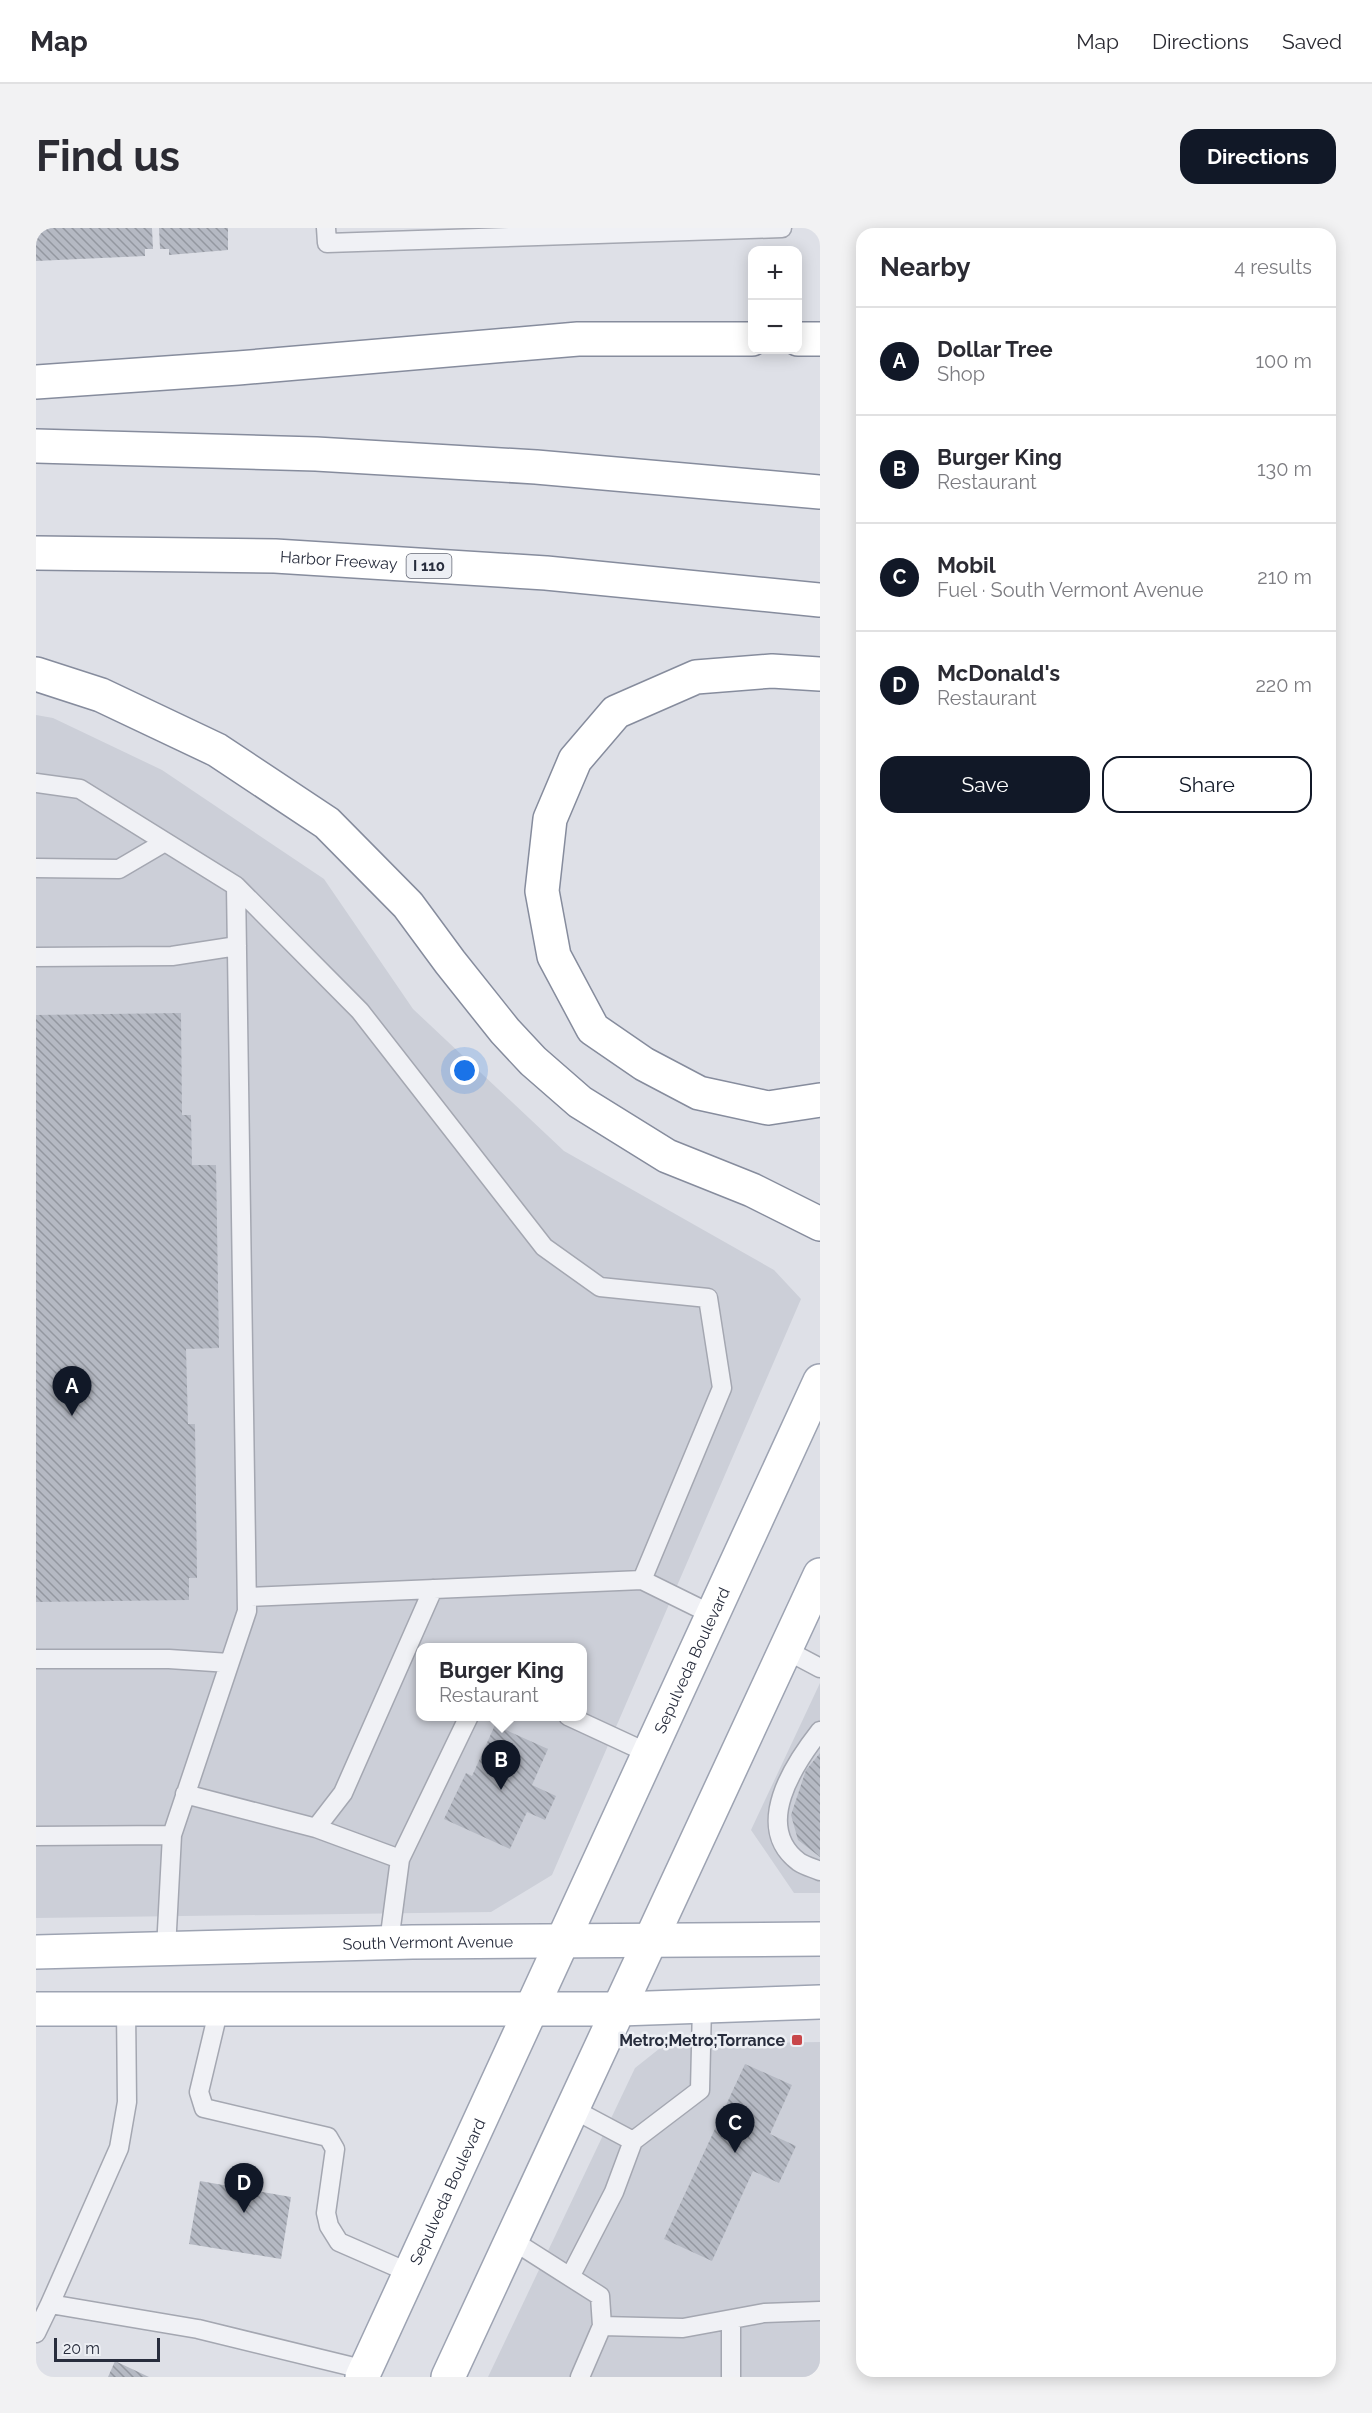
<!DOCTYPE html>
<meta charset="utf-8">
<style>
:root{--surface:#fff;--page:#f2f2f3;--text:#2b2b33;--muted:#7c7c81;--line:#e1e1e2;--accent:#111827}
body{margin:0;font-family:Raleway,sans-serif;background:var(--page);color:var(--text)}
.controls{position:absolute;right:18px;top:18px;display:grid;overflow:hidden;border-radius:12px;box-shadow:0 3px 15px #0003}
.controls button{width:54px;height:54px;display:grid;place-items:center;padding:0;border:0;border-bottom:2px solid var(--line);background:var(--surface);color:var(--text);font:30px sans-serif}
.scale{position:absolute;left:18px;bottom:15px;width:106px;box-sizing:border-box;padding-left:6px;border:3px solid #282d3d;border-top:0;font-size:16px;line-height:21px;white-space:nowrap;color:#282d3d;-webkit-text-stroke:4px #edeff4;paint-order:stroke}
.you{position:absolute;left:429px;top:843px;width:21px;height:21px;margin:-15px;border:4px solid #fff;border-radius:50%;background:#1a73e8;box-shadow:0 0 0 9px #1a73e833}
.badge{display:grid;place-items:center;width:39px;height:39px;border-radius:50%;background:var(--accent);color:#fff;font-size:20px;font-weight:700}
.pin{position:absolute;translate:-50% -50px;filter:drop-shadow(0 2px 3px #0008)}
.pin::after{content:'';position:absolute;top:32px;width:21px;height:18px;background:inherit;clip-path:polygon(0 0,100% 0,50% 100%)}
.popup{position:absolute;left:380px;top:1415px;width:171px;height:78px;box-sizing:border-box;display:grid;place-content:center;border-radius:12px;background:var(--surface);filter:drop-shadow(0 2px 4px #0005);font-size:20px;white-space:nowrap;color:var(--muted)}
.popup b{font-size:22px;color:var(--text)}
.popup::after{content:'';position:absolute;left:50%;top:100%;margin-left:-12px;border:12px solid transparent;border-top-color:var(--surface)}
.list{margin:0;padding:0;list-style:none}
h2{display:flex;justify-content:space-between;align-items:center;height:78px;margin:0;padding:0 24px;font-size:26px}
h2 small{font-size:20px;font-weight:400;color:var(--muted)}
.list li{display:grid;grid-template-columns:39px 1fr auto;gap:18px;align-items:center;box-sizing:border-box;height:108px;padding:0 24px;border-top:2px solid var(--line)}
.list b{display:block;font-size:22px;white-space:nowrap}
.list p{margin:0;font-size:20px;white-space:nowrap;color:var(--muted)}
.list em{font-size:20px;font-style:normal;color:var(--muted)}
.actions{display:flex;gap:12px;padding:18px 24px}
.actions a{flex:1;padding:14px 0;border:2px solid var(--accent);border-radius:18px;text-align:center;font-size:21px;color:var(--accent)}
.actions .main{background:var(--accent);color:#fff}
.map{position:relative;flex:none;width:784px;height:2149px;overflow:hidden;border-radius:18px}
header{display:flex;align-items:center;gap:36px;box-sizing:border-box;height:84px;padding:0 30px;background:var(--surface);border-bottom:2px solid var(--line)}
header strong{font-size:28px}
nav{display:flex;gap:33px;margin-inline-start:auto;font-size:21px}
.intro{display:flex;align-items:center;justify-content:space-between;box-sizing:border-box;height:144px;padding:0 36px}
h1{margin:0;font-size:42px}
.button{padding:15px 27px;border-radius:18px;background:var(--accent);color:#fff;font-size:21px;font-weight:700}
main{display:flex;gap:36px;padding:0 36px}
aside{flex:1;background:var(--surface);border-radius:18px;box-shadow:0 3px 15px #0003}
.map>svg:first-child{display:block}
</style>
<header>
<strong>Map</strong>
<nav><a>Map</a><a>Directions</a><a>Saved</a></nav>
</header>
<div class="intro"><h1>Find us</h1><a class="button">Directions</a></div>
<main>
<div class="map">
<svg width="784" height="2149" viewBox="0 0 784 2149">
<defs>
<pattern id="building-back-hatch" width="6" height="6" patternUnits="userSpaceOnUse" patternTransform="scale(1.5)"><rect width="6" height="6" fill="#b5b9c3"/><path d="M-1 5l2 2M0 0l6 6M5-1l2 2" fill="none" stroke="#9397a0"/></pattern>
</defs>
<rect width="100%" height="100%" fill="#dee0e7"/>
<path fill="#cccfd8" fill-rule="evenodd" d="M0,487l17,3 109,52 162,109 89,130 151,142 210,119 27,29 -249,576 -61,37 -455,6zM384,1420h162v68h-162z
M784,1455v210h-26l-43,-63z
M784,1814v335h-332l147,-309 29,-23z"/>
<path fill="url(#building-back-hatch)" d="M0,0h116l1,21h-8v7l-109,5z
M123,0h69v22l-59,5v-6h-9z
M145,785l1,102h9l1,50h24l3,183 -33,1 2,75h7l2,154h-8v22l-153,2v-587z
M459,1497l53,24 -16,36 24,11 -11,24 -18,-8 -17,37 -66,-30 22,-46 6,3z
M784,1525v104l-22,-17 -7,-25 15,-45z
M709,1836l47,21 -22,49 26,12 -17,37 -26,-12 -41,90 -48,-22z
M164,1953l91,16 -10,62 -92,-15z
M79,2133l34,16h-41z"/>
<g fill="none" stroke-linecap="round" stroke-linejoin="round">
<g stroke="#a4a7b1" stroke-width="21">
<path id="lane" d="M290,0l1,15 455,-15
M0,555l44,6 156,97
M0,640l83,1 46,-27
M0,729l136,-1 65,-10
M211,1369l395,-17
M750,1422l34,18
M0,1431h133l60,4
M532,1488l82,38
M784,1503c-26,33 -68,96 -21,131 6,4 14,6 21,9
M149,1566l131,34 27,-35 90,-204
M280,1600l84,31
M0,1608l136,-1
M353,1714l11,-83 69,-143
M130,1721l6,-114 75,-224 -11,-725 124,125 184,236 56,40 108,11 14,90 -80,192 71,35
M90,1780l1,94 -8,46 -69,156 148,25 168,41
M183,1780l-20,84 5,16 124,29 7,12 -9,64 3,13 10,16 71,31
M537,1881l60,32
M476,2012l88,56 2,30 -22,51
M534,2049l44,-85 19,-51 67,-51 2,-84
M566,2098l81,2 81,-15 56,-2
M0,2105l14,-29
M695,2149v-56"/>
</g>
<g stroke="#9da3b2" stroke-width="36">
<g id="primary">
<path id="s1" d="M0,1724l376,-10 408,-3"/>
<path d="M0,1781h584l200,-7"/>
<path id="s2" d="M326,2149l458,-996"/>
<path d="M412,2149l372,-802"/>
</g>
</g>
<g stroke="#868c9d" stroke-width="36">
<g id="highway">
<path d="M762,111h22"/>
<path d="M0,154l202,-14 340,-29h174"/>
<path d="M0,218l280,8 220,13 284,25"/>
<path id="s3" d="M0,325l239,3 271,17 274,27"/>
<path d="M0,446l65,21 116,55 110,73 81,82 42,57 55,69 28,30 47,41 87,54 85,34 68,34"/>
<path d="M784,446l-48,-3 -76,6 -80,35 -41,48 -25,59 -8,72 12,65 39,73 51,35 55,29 69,15 52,-8"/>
</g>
</g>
<use href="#lane" stroke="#f0f1f5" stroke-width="18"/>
<use href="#primary" stroke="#fff" stroke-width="33"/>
<use href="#highway" stroke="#fff" stroke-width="33"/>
</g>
<rect fill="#c8464a" stroke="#edeff4" stroke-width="2" x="755" y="1806" width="12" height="12" rx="3"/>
<g text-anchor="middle" stroke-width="5" stroke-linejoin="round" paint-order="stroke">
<rect fill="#edeff4" stroke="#636774" stroke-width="1.5" x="370.5" y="326" width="45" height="24" rx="4.5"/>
<g font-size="15" font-weight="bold" fill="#282d3d">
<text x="393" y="343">I 110</text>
</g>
<g font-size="16" fill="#282d3d" stroke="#edeff4">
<text dy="6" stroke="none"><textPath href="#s3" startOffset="303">Harbor Freeway</textPath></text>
<text dy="6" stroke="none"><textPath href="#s2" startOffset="789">Sepulveda Boulevard</textPath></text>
<text dy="6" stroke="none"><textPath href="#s1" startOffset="392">South Vermont Avenue</textPath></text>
<text dy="6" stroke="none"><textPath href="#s2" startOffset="204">Sepulveda Boulevard</textPath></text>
</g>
<g font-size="16" font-weight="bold" fill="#282d3d" stroke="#edeff4" text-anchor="end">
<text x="749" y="1818">Metro;Metro;Torrance</text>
</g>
</g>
</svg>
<div class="controls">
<button>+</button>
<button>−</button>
</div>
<div class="scale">20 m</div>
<div class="you"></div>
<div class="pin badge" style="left:36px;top:1188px">A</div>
<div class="pin badge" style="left:465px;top:1562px">B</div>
<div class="popup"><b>Burger King</b>Restaurant</div>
<div class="pin badge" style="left:699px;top:1925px">C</div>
<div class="pin badge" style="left:208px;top:1985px">D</div>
</div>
<aside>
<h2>Nearby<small>4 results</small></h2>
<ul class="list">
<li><span class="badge">A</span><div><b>Dollar Tree</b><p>Shop</p></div><em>100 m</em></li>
<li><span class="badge">B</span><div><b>Burger King</b><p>Restaurant</p></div><em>130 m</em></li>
<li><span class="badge">C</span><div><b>Mobil</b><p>Fuel · South Vermont Avenue</p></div><em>210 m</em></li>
<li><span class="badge">D</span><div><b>McDonald's</b><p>Restaurant</p></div><em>220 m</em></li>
</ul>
<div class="actions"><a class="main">Save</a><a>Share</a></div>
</aside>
</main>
